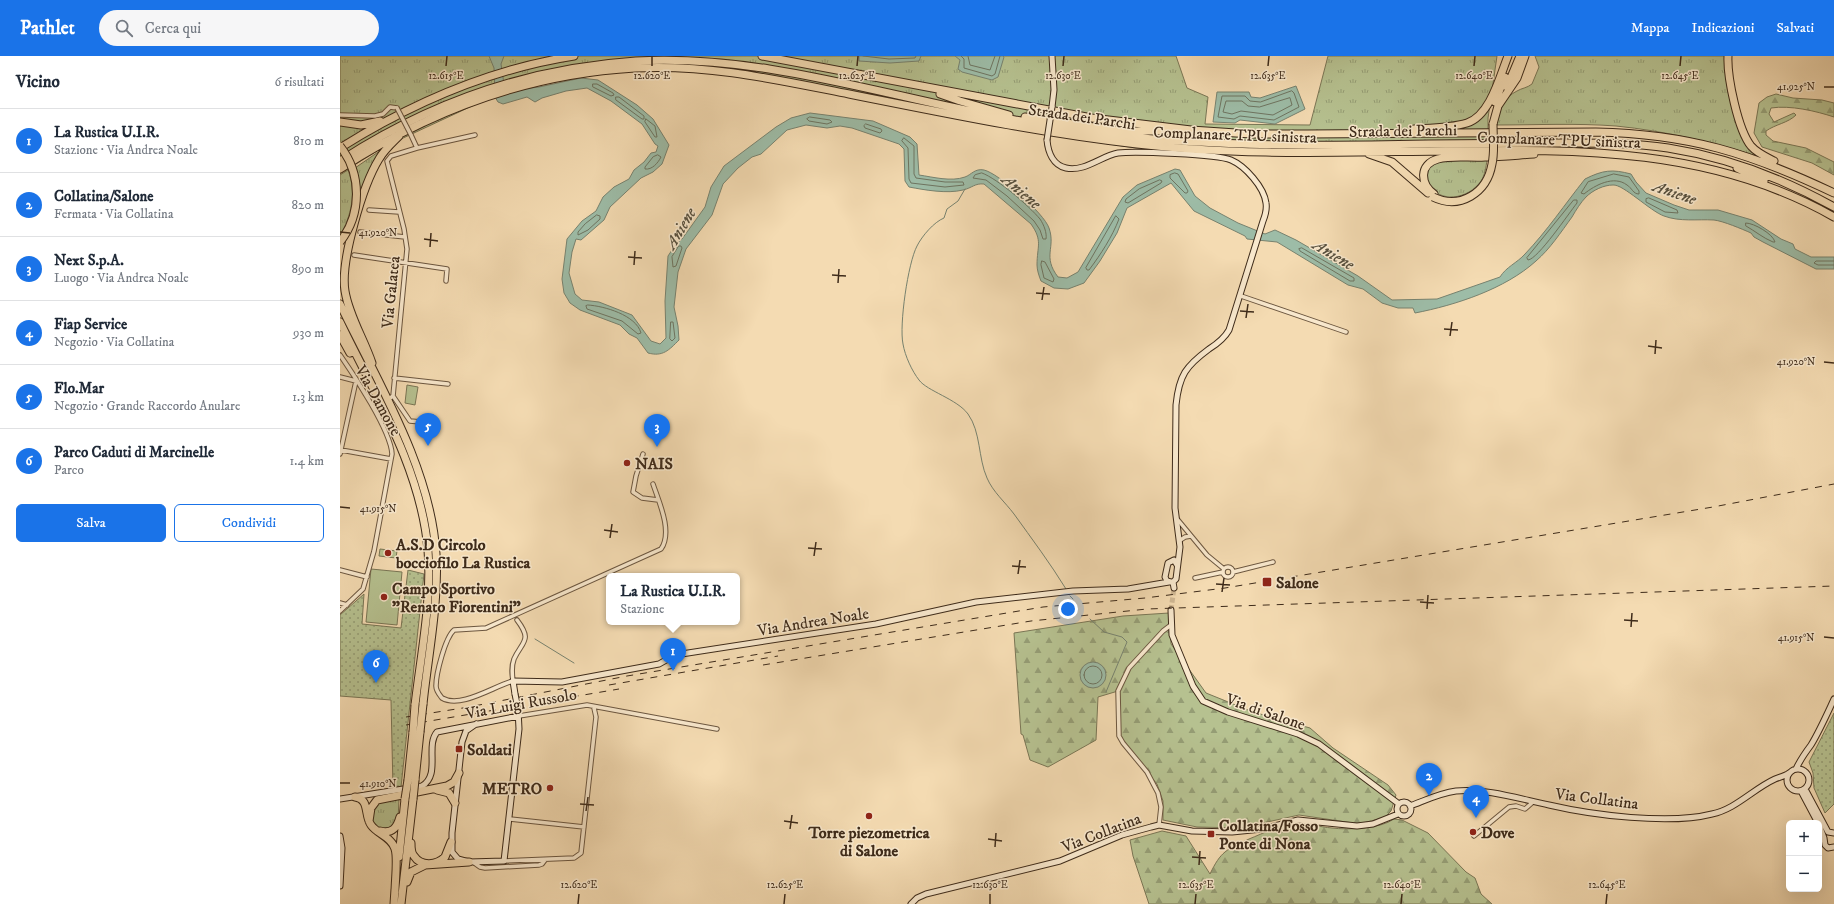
<!DOCTYPE html>
<html lang="it">
<meta charset="utf-8">
<style>
:root{--surface:#fff;--page:#f6f6f7;--text:#1f2937;--muted:#747a83;--line:#e0e1e3;--accent:#1a73e8}
body{margin:0;font-family:"IM FELL DW Pica",serif;background:var(--page);color:var(--text)}
.controls{position:absolute;right:12px;bottom:12px;display:grid;overflow:hidden;border-radius:6px;box-shadow:0 4px 16px #0002}
.controls button{width:36px;height:36px;display:grid;place-items:center;padding:0;border:0;border-bottom:1px solid var(--line);background:var(--surface);color:var(--text);font:20px sans-serif}
.you{position:absolute;left:728px;top:553px;width:14px;height:14px;margin:-10px;border:3px solid #fff;border-radius:50%;background:#1a73e8;box-shadow:0 0 0 6px #1a73e833}
.badge{display:grid;place-items:center;width:26px;height:26px;border-radius:50%;background:var(--accent);color:#fff;font-size:13px;font-weight:700}
.pin{position:absolute;translate:-50% -33px;filter:drop-shadow(0 1px 2px #0008)}
.pin::after{content:'';position:absolute;top:21px;width:14px;height:12px;background:inherit;clip-path:polygon(0 0,100% 0,50% 100%)}
.popup{position:absolute;left:266px;top:517px;width:134px;height:52px;box-sizing:border-box;display:grid;place-content:center;border-radius:6px;background:var(--surface);filter:drop-shadow(0 1px 3px #0005);font-size:13px;white-space:nowrap;color:var(--muted)}
.popup b{font-size:15px;color:var(--text)}
.popup::after{content:'';position:absolute;left:50%;top:100%;margin-left:-8px;border:8px solid transparent;border-top-color:var(--surface)}
.list{margin:0;padding:0;list-style:none}
h2{display:flex;justify-content:space-between;align-items:center;height:52px;margin:0;padding:0 16px;font-size:17px}
h2 small{font-size:13px;font-weight:400;color:var(--muted)}
.list li{display:grid;grid-template-columns:26px 1fr auto;gap:12px;align-items:center;box-sizing:border-box;height:64px;padding:0 16px;border-top:1px solid var(--line)}
.list b{display:block;font-size:15px;white-space:nowrap}
.list p{margin:0;font-size:13px;white-space:nowrap;color:var(--muted)}
.list em{font-size:13px;font-style:normal;color:var(--muted)}
.actions{display:flex;gap:8px;padding:12px 16px}
.actions a{flex:1;padding:9px 0;border:1px solid var(--accent);border-radius:6px;text-align:center;font-size:14px;color:var(--accent)}
.actions .main{background:var(--accent);color:#fff}
.icon{flex:none;width:22px;height:22px;fill:none;stroke:currentColor;stroke-width:2;stroke-linecap:round;stroke-linejoin:round}
.map{position:relative;flex:none;width:1494px;height:848px;overflow:hidden}
header{display:flex;align-items:center;gap:24px;box-sizing:border-box;height:56px;padding:0 20px;background:var(--accent);color:#fff}
header strong{font-size:19px}
nav{display:flex;gap:22px;margin-inline-start:auto;font-size:14px}
.search{width:280px;height:36px;background:var(--page);display:flex;align-items:center;gap:10px;box-sizing:border-box;padding:0 14px;border-radius:22px;color:var(--muted);font-size:15px}
main{display:flex}
aside{flex:1;background:var(--surface)}
.map>svg:first-child{display:block}
</style>
<header>
<strong>Pathlet</strong>
<div class="search"><svg class="icon" aria-label="search" viewBox="0 0 24 24"><circle cx="10" cy="10" r="6"/><path d="M15 15l6 6"/></svg>Cerca qui</div>
<nav><a>Mappa</a><a>Indicazioni</a><a>Salvati</a></nav>
</header>
<main>
<aside>
<h2>Vicino<small>6 risultati</small></h2>
<ul class="list">
<li><span class="badge">1</span><div><b>La Rustica U.I.R.</b><p>Stazione · Via Andrea Noale</p></div><em>810 m</em></li>
<li><span class="badge">2</span><div><b>Collatina/Salone</b><p>Fermata · Via Collatina</p></div><em>820 m</em></li>
<li><span class="badge">3</span><div><b>Next S.p.A.</b><p>Luogo · Via Andrea Noale</p></div><em>890 m</em></li>
<li><span class="badge">4</span><div><b>Fiap Service</b><p>Negozio · Via Collatina</p></div><em>930 m</em></li>
<li><span class="badge">5</span><div><b>Flo.Mar</b><p>Negozio · Grande Raccordo Anulare</p></div><em>1.3 km</em></li>
<li><span class="badge">6</span><div><b>Parco Caduti di Marcinelle</b><p>Parco</p></div><em>1.4 km</em></li>
</ul>
<div class="actions"><a class="main">Salva</a><a>Condividi</a></div>
</aside>
<div class="map">
<svg width="1494" height="848" viewBox="0 0 1494 848">
<defs>
<pattern id="grass-tufts" width="24" height="20" patternUnits="userSpaceOnUse"><rect width="24" height="20" fill="#b6c190"/><path d="M3 7l-1-3M5 7V3M7 7l1-3M15 17l-1-3M17 17v-4M19 17l1-3" fill="none" stroke="#959d75"/></pattern>
<pattern id="forest-firs" width="22" height="20" patternUnits="userSpaceOnUse"><rect width="22" height="20" fill="#b6c190"/><path d="M5 1l3.5 6h-7zM16 11l3.5 6h-7z" fill="#959d75"/></pattern>
<pattern id="park-dots" width="8" height="8" patternUnits="userSpaceOnUse"><rect width="8" height="8" fill="#b6c190"/><path d="M2 2h.1M6 6h.1" fill="none" stroke="#959d75" stroke-width="1.8" stroke-linecap="round"/></pattern>
</defs>
<rect width="100%" height="100%" fill="#f4dbb2"/>
<filter id="stains"><feTurbulence type="fractalNoise" baseFrequency=".005" numOctaves="4"/><feColorMatrix values="0 0 0 0 .2 0 0 0 0 .09 0 0 0 0 .02 0 0 0 .5 -.17"/></filter>
<radialGradient id="worn" r=".72"><stop offset=".6" stop-color="#630" stop-opacity="0"/><stop offset="1" stop-color="#630" stop-opacity=".3"/></radialGradient>
<path fill="url(#grass-tufts)" stroke="#7a7655" d="M0,0h836l11,32 21,9 -3,27 105,1 18,-69h169l-9,62v35l-288,-2 -64,-3 -61,-9 -337,-63 -55,-6 -71,2 -100,18 -25,9 -86,40 -21,10 -40,25z
M1195,0h191v15l26,79 8,7c-47,-15 -95,-26 -144,-31 -40,-3 -80,-1 -120,-1 3,-14 8,-28 21,-34 5,-3 10,-3 15,-7l7,-17z
M44,92l-26,56 -3,-36z
M1098,104h49c-1,7 -2,15 -6,21 -12,18 -43,24 -53,1 -2,-4 -4,-8 -2,-12 2,-3 9,-7 12,-10z
M8,114c9,23 3,46 -8,66v-61z
M59,743l-1,21 -3,6 -14,4c-10,-6 -14,-21 -1,-27 6,-3 13,-3 19,-4z"/>
<path fill="url(#forest-firs)" stroke="#7a7655" d="M1436,38l17,4 29,2 12,3v14c-18,-6 -44,-12 -63,-9l-2,6 5,8 20,-9 2,2c-8,8 -20,9 -30,16v4l7,6 33,7 28,14v13l-22,-12 -50,-16 -8,-14 5,-30 8,-6z
M829,557l2,31 35,49 47,19 57,16 23,20 55,37 8,10 -5,16 -6,6 -25,7 -61,-9 -59,13 -43,-1 -34,-7v-19l-6,-17 -37,-45 -2,-48 -20,6 -2,43 -48,27 -18,-7 -7,-25 -2,-1 -7,-101 109,-17z
M1054,763l8,1 26,13 38,39 9,6 6,16 11,10h-343l-16,-48 -3,-16 32,-9 24,5 24,38c11,-23 16,-24 39,-35 15,-6 30,-14 46,-15 12,-1 25,3 37,4 16,2 48,1 62,-9z"/>
<path fill="url(#park-dots)" stroke="#7a7655" d="M68,514l16,4 -23,213 -8,1 -2,-88 -51,-4v-81l24,-21 -2,30 39,4z
M1494,657v91l-9,9 -11,-25 -1,-15 -4,-11z"/>
<path fill="#b6c190" stroke="#7a7655" d="M67,329l11,2 -3,18 -10,-2z
M40,493l17,2 -1,7 -17,-2z
M31,513l31,3 -5,53 -31,-3z"/>
<path fill="#9dbca7" stroke="#77826f" d="M149,0h15l-3,8 4,27 34,-4 42,-9 17,2 39,25 16,14 16,26 -7,19 -9,8 -12,6 -31,29 -6,13 -23,20 -5,-1 -4,13 -3,21 6,21 7,6 17,2 33,13 19,26 9,3 6,-6 -1,-37 3,-45 8,-12 6,-5 23,-32 6,-20 13,-21 52,-39 15,-9 19,-5 63,8 37,16 7,7 2,31c14,2 32,7 46,2 6,-2 10,-9 19,-7 14,3 60,43 65,58 7,20 -7,28 9,49l9,1 11,-6 45,-75 14,-12 38,-16 5,1 15,26 15,12 28,15 27,11 10,-4 21,10 62,36 34,24 45,-1 63,-22c6,-10 17,-14 25,-23 22,-23 40,-50 60,-75 18,-9 27,-10 46,-5l5,8 10,11 28,12 15,5h29l34,10 29,19 12,5 2,5 16,8h23v12h-18l-53,-27 -9,-5 -3,-4c-9,-4 -28,-12 -37,-13 -17,-1 -34,2 -50,-4 -14,-5 -41,-32 -51,-31 -9,0 -20,5 -27,12 -5,5 -10,13 -14,20 -11,15 -22,32 -36,44 -31,28 -80,44 -121,52l-2,-5h-15l-16,-5 -19,-14 -15,-4 -71,-43 -30,-3 -2,-3 -51,-25 -23,-28 -44,25 -10,25 -17,28 -16,22 -16,6 -14,-1 -13,-7c-2,-5 -4,-11 -4,-16 0,-19 6,-24 -6,-41l-47,-40c-9,-1 -12,4 -21,6 -16,4 -38,0 -54,-3l-4,-6 -1,-32 -5,-5 -47,-16 -12,-2 -13,2 -21,-3 -19,5 -26,24 -9,3 -14,11 -15,16 -11,31 -26,34 -8,23 -4,35 4,19 1,14c-10,10 -16,17 -31,13l-11,-15 -8,-4 -9,-9 -40,-15 -10,-7 -6,-10 -2,-14 5,-40 15,-18 14,-10 7,-14 11,-10 15,-8 5,-9 10,-8 7,-9 5,-1 2,-6 -3,-2 -13,-20 -31,-23 -24,-13 -21,3 -24,7 -7,4 -8,-5 -24,7 -5,-2 -3,-5 -1,-29z
M519,0h62l-2,5 -29,2 -31,-2z
M615,0h48l1,1 -6,20 -6,3 -30,-8 -4,-3 2,-9z
M956,30l9,23 -30,15 -35,-4 -5,3 -22,-1 4,-30h32l2,5 9,1z
M740 619a13 13 0 1 1 26 0a13 13 0 1 1-26 0Z"/>
<g fill="none" stroke-linecap="round" stroke-linejoin="round">
<path stroke="#6e7460" stroke-width="1" d="M523,0l26,3 26,-1 1,-2
M621,0l3,3v9l28,8 3,-2 5,-18
M628,0l2,9 20,5 5,-14
M253,28h4l16,9 1,2 -3,1 -18,-9z
M952,35l2,2 5,14 -25,13 -34,-4 -6,3 -16,-2 4,-21h23l5,5 10,1z
M276,41h3l25,19v3h-2l-26,-19z
M950,42l2,7 -19,10 -32,-4 -9,3 -9,-2 3,-11h16l6,5 11,1z
M470,61l20,3 2,2 -5,2 -18,-3 -2,-2z
M306,63l9,7 2,11h-2l-10,-15z
M526,68l15,5 1,2 -2,2 -15,-5 -1,-2z
M564,82l10,8v28l2,4 29,4h18l1,3 -19,2 -34,-4 -2,-4 -1,-31 -6,-7z
M318,99l3,2c-3,6 -9,13 -16,12v-2l8,-10z
M642,117c16,6 47,33 58,46 4,6 7,14 6,20h-3l-3,-9 -6,-9 -27,-25 -21,-16 -13,-2 2,-3z
M835,117l3,1 10,17 -1,2h-2l-15,-15v-3z
M1274,118l15,3 10,14v3c-6,0 -7,-6 -12,-9 -13,-10 -32,0 -43,9l-3,-1 7,-11z
M820,124l2,1 -1,2 -33,20 -3,-1 1,-3 13,-10z
M1309,142l28,12 1,3 -13,-1 -19,-10v-3z
M1234,144h3v3c-8,10 -39,56 -49,57l-1,-2z
M257,159l3,1v3l-12,11 -10,5v-3l7,-8z
M776,160l3,3c-7,18 -18,35 -30,51h-2l-1,-2z
M1406,167c8,0 27,11 29,19h-2c-10,-4 -18,-11 -27,-16z
M339,190h2l1,2 -6,18 -3,1 -1,-10z
M962,192l52,30v3h-4l-50,-30 -1,-2z
M702,205l3,1 9,17 -1,3 -9,-4 -3,-13z
M1494,205h-18l-2,2 4,2h16
M248,249c16,1 48,10 53,28l-3,1 -16,-13 -35,-12 -1,-3z
M331,266h2l2,16 -3,3 -2,-2z
M744 619a9 9 0 1 1 18 0a9 9 0 1 1-18 0Z"/>
<path stroke="#77826f" stroke-width="1" d="M625,133l-7,12 -11,8 -3,9c-10,4 -22,18 -27,28 -9,17 -18,79 -14,98 2,12 9,27 16,36 8,11 38,19 49,34 13,18 10,44 19,64 6,14 18,24 27,36 18,25 36,49 52,75
M730,540l3,3
M750,563l14,13 18,5 5,5 -21,50
M195,583l39,24"/>
<path stroke="#d0b894" stroke-width="5" stroke-dasharray="5 2.5" stroke-linecap="butt" d="M831,554l3,-22"/>
<g stroke="#6c5740" stroke-width="5.5">
<path id="street" d="M0,59l35,1 8,-2 7,-7 7,1
M77,92l58,-13
M29,154l30,2
M20,176l45,5
M14,199l93,14 -1,12
M901,240l105,36
M0,299c14,20 51,76 52,99l-18,97 -11,38 -23,22
M0,321l16,4 -16,73
M54,322l54,6
M53,340l17,25 22,2v-6
M50,342l3,-2 14,-147 -3,-20 -17,-68 4,-5 26,-8 -6,-13
M1,394l50,9
M303,398l-7,22 -3,16 9,6 16,2
M838,464l29,35 17,14
M839,485l6,-4 6,-1
M883 516a5 5 0 1 1 10 0a5 5 0 1 1-10 0Z
M0,514l27,7
M893,516l40,-10
M855,522l28,-6
M0,547l7,2
M177,564c16,21 5,21 -3,39 -3,8 -2,15 -1,22 -19,5 -52,28 -71,17 -3,-4 -6,-7 -6,-12 0,-12 9,-48 18,-56l32,-2 175,-79c12,-17 -2,-47 -8,-65
M179,660l68,-11 130,24
M170,763l74,8
M819,769l2,-18 -3,-14 -11,-21 -24,-29 -4,-7 -1,-45 11,-23 34,-37 8,-6
M1134,780l35,-29 7,-1 9,3 8,-7
M164,805l70,-3 7,-5 15,-136 -2,-9
M133,806l7,5 5,1 54,-3 3,-1 3,-4"/>
</g>
<g stroke="#3e2b1a" stroke-width="7">
<path id="secondary" d="M712,0l2,34 -2,17
M707,84c1,12 6,25 19,28 19,4 35,-12 52,-15 16,-2 99,1 113,7 14,6 33,27 35,43 1,6 -1,13 -3,18l-34,109c-5,9 -12,14 -20,19 -23,17 -30,26 -33,56l-1,103 5,39 -4,32 -3,3 1,6
M831,526l-4,-1 -2,-4 3,-14 6,-3 3,5
M831,554l1,25 21,51 10,15 25,11 70,22 21,10 80,60
M175,638l-2,-13 49,1 97,-18 16,-9 201,-31 100,-22 97,-11 55,-2 41,-7
M136,668l-10,7 -4,11 -10,91v19l6,7 11,3 35,-1 15,-132 -1,-20
M1447 724a11 11 0 1 1 22 0a11 11 0 1 1-22 0Z
M1456,713c4,-9 9,-16 15,-24 9,-15 16,-31 23,-46
M1465,733l23,43 6,1
M1461,735l17,32
M0,743l82,-13c19,-11 3,-40 15,-54l82,-16
M1057 753a7 7 0 1 1 14 0a7 7 0 1 1-14 0Z
M1070,750c16,-6 30,-13 46,-15 30,-3 64,8 93,14 43,10 120,20 163,9 24,-5 41,-25 63,-35 5,-2 10,-3 14,-6
M1479,769l5,13 1,7 3,3 6,-1
M0,780l2,12 -2,38
M571,848l6,-6 9,-4 134,-33 62,-26 29,-8 8,-2 33,6 40,1 30,-3 36,-9 59,6 16,-2 25,-10"/>
</g>
<g stroke="#3e2b1a" stroke-width="9">
<path id="highway" d="M422,0l330,62 99,12 60,4h56l289,-2c93,2 154,21 238,61
M1388,0c-1,21 10,74 23,90 6,7 15,11 23,15
M1167,31l13,-31
M600,38l20,7 49,14
M1155,46l10,-25
M685,61l110,16
M0,66l21,3 19,-4
M1153,68l5,-18 19,-28 8,-22
M1074,73c17,-1 36,-1 53,-6 23,-7 33,-47 41,-67
M792,75h35
M0,92c72,-45 150,-79 234,-92
M1029,98l23,8 36,31
M0,105c89,-58 189,-93 296,-100 91,-5 178,15 266,35 70,16 140,31 212,39 105,12 210,11 315,9 41,0 83,-1 124,-1 38,0 77,-1 115,5 58,9 114,30 166,59
M1397,112l27,13
M0,113c89,-58 189,-95 295,-101 73,-4 143,12 214,26 96,19 191,39 288,50 101,12 205,8 308,7 135,-2 268,-3 389,66
M1094,138c-14,-10 -15,-30 4,-35 14,-4 32,-1 47,-2 16,0 33,-2 49,-3
M0,248c37,77 91,164 96,250 3,50 -8,101 -13,150
M0,266c35,73 81,146 88,228 4,51 -7,104 -13,155
M0,279l10,18
M32,307c-8,-24 -23,-47 -27,-72 -5,-30 18,-106 34,-132 5,-9 13,-16 20,-23
M68,724l5,-48
M75,724l5,-48
M97,734l12,3 6,10
M15,741c15,2 9,18 16,28 6,9 21,12 24,24 3,9 0,32 0,43
M29,765l2,-13 6,-8 70,-14 7,-4 5,-9
M40,775c12,3 17,-3 20,-14
M71,787c0,4 0,10 3,13 7,11 23,9 31,1l6,-15
M59,801l6,-58
M67,826l4,-10 14,-7 44,-3
M54,848l1,-15
M61,848l12,-105"/>
</g>
<use href="#street" stroke="#f8e8cd" stroke-width="3.5"/>
<use href="#secondary" stroke="#f8e8cd" stroke-width="5"/>
<use href="#highway" stroke="#f4dbb2" stroke-width="7"/>
<path stroke="#3e2b1a" stroke-width="1" stroke-dasharray="7 7" stroke-linecap="butt" d="M423,609l268,-44 116,-12 687,-23
M269,629l169,-29
M66,661l63,-10 158,-31 416,-69 102,-9 80,-10 488,-81 121,-23
M66,669l213,-36"/>
<g stroke="#6c5740" stroke-width="5.5" stroke-linecap="butt">
<path id="street-bridge" d="M57,52l14,27"/>
</g>
<g stroke="#3e2b1a" stroke-width="7" stroke-linecap="butt">
<path id="secondary-bridge" d="M707,84l5,-33
M175,638l3,15"/>
</g>
<g stroke="#3e2b1a" stroke-width="9" stroke-linecap="butt">
<path id="highway-bridge" d="M0,90c22,28 22,68 0,96
M1093,141c27,13 54,-4 59,-33 3,-13 1,-27 1,-40
M73,676l2,-27
M80,676l3,-28
M65,743l3,-19
M73,743l2,-19"/>
</g>
<use href="#street-bridge" stroke="#f8e8cd" stroke-width="3.5"/>
<use href="#secondary-bridge" stroke="#f8e8cd" stroke-width="5"/>
<use href="#highway-bridge" stroke="#f4dbb2" stroke-width="7"/>
</g>
<path fill="none" stroke="#3e2b1a" stroke-width="1.5" d="M106,10l1,-10M312,10v-10M517,10l1,-10M723,10l1,-10M928,10l1,-10M1134,10l1,-10M1340,10l1,-10M1484,31h10M0,176l10,1M84,183l14,2M90,191l1,-14M288,201l14,1M294,209l1,-14M492,219l14,1M498,227l1,-14M696,237l14,1M702,244l2,-13M900,255l14,1M906,262l2,-14M1104,273l14,1M1110,280l2,-14M1308,290l14,2M1315,298l1,-14M1484,306l10,1M0,451l10,1M264,474l14,2M270,482l2,-14M468,492l14,1M474,500l2,-14M672,510l14,1M678,518l2,-14M876,528l14,1M882,536l2,-14M1080,546l14,1M1087,553l1,-14M1284,564l14,1M1291,571l1,-14M1484,581l10,1M0,727h10M240,748l14,1M246,755l2,-14M444,765l14,2M450,773l2,-14M648,783l14,2M655,791l1,-14M852,801l14,1M859,809l1,-14M238,848l1,-10M444,848l1,-10M650,848v-10M855,848l1,-10M1061,848l1,-10M1266,848l1,-10"/>
<g fill="#8f2418" stroke="#f8e8cd" stroke-width="1.5">
<circle cx="287" cy="407" r="4"/>
<circle cx="48" cy="497" r="4"/>
<rect x="922" y="521" width="10" height="10" rx="2"/>
<circle cx="44" cy="541" r="4"/>
<rect x="115" y="689" width="8" height="8" rx="2"/>
<circle cx="210" cy="732" r="4"/>
<circle cx="529" cy="760" r="4"/>
<circle cx="1133" cy="776" r="4"/>
<rect x="867" y="774" width="8" height="8" rx="2"/>
</g>
<g text-anchor="middle" stroke-width="3" stroke-linejoin="round" paint-order="stroke">
<g font-size="16" fill="#3e2b1a" stroke="#f8e8cd">
<text transform="translate(742 60) rotate(8)" y="6">Strada dei Parchi</text>
<text transform="translate(1063 74) rotate(-1)" y="6">Strada dei Parchi</text>
<text transform="translate(895 78) rotate(2)" y="6">Complanare TPU sinistra</text>
<text transform="translate(1219 83) rotate(2)" y="6">Complanare TPU sinistra</text>
<text transform="translate(50 236) rotate(-84)" y="6">Via Galatea</text>
<text transform="translate(39 344) rotate(61)" y="6">Via Damone</text>
<text transform="translate(473 565) rotate(-9)" y="6">Via Andrea Noale</text>
<text transform="translate(181 647) rotate(-10)" y="6">Via Luigi Russolo</text>
<text transform="translate(926 655) rotate(19)" y="6">Via di Salone</text>
<text transform="translate(1257 742) rotate(7)" y="6">Via Collatina</text>
<text transform="translate(761 776) rotate(-21)" y="6">Via Collatina</text>
</g>
<g font-size="16" font-weight="bold" fill="#3e2b1a" stroke="#f8e8cd" text-anchor="start">
<text x="295" y="413">NAIS</text>
<text x="56" y="494">A.S.D Circolo<tspan x="56" dy="18">bocciofilo La Rustica</tspan></text>
<text x="936" y="532">Salone</text>
<text x="52" y="538">Campo Sportivo<tspan x="52" dy="18">"Renato Fiorentini"</tspan></text>
<text x="127" y="699">Soldati</text>
<text x="202" y="738" text-anchor="end">METRO</text>
<text x="879" y="775">Collatina/Fosso<tspan x="879" dy="18">Ponte di Nona</tspan></text>
<text x="529" y="782" text-anchor="middle">Torre piezometrica<tspan x="529" dy="18">di Salone</tspan></text>
<text x="1141" y="782">Dove</text>
</g>
<g font-size="17" font-style="italic" fill="#564f3d" stroke="#f8e8cd">
<text transform="translate(682 135) rotate(40)" y="6">Aniene</text>
<text transform="translate(1335 136) rotate(19)" y="6">Aniene</text>
<text transform="translate(340 172) rotate(-59)" y="6">Aniene</text>
<text transform="translate(994 198) rotate(31)" y="6">Aniene</text>
</g>
</g>
<g font-size="10" text-anchor="middle" fill="#3e2b1a" stroke="#f8e8cd" stroke-width="3" stroke-linejoin="round" paint-order="stroke">
<text x="106" y="23">12.615°E</text>
<text x="312" y="23">12.620°E</text>
<text x="517" y="23">12.625°E</text>
<text x="723" y="23">12.630°E</text>
<text x="928" y="23">12.635°E</text>
<text x="1134" y="23">12.640°E</text>
<text x="1340" y="23">12.645°E</text>
<text x="1456" y="34">41.925°N</text>
<text x="38" y="180">41.920°N</text>
<text x="1456" y="309">41.920°N</text>
<text x="38" y="456">41.915°N</text>
<text x="1456" y="585">41.915°N</text>
<text x="38" y="731">41.910°N</text>
<text x="239" y="832">12.620°E</text>
<text x="445" y="832">12.625°E</text>
<text x="650" y="832">12.630°E</text>
<text x="856" y="832">12.635°E</text>
<text x="1062" y="832">12.640°E</text>
<text x="1267" y="832">12.645°E</text>
</g>
<rect width="100%" height="100%" filter="url(#stains)"/>
<rect width="100%" height="100%" fill="url(#worn)"/>
</svg>
<div class="controls">
<button>+</button>
<button>−</button>
</div>
<div class="you"></div>
<div class="pin badge" style="left:333px;top:615px">1</div>
<div class="popup"><b>La Rustica U.I.R.</b>Stazione</div>
<div class="pin badge" style="left:1089px;top:740px">2</div>
<div class="pin badge" style="left:317px;top:391px">3</div>
<div class="pin badge" style="left:1136px;top:762px">4</div>
<div class="pin badge" style="left:88px;top:390px">5</div>
<div class="pin badge" style="left:36px;top:627px">6</div>
</div>
</main>
